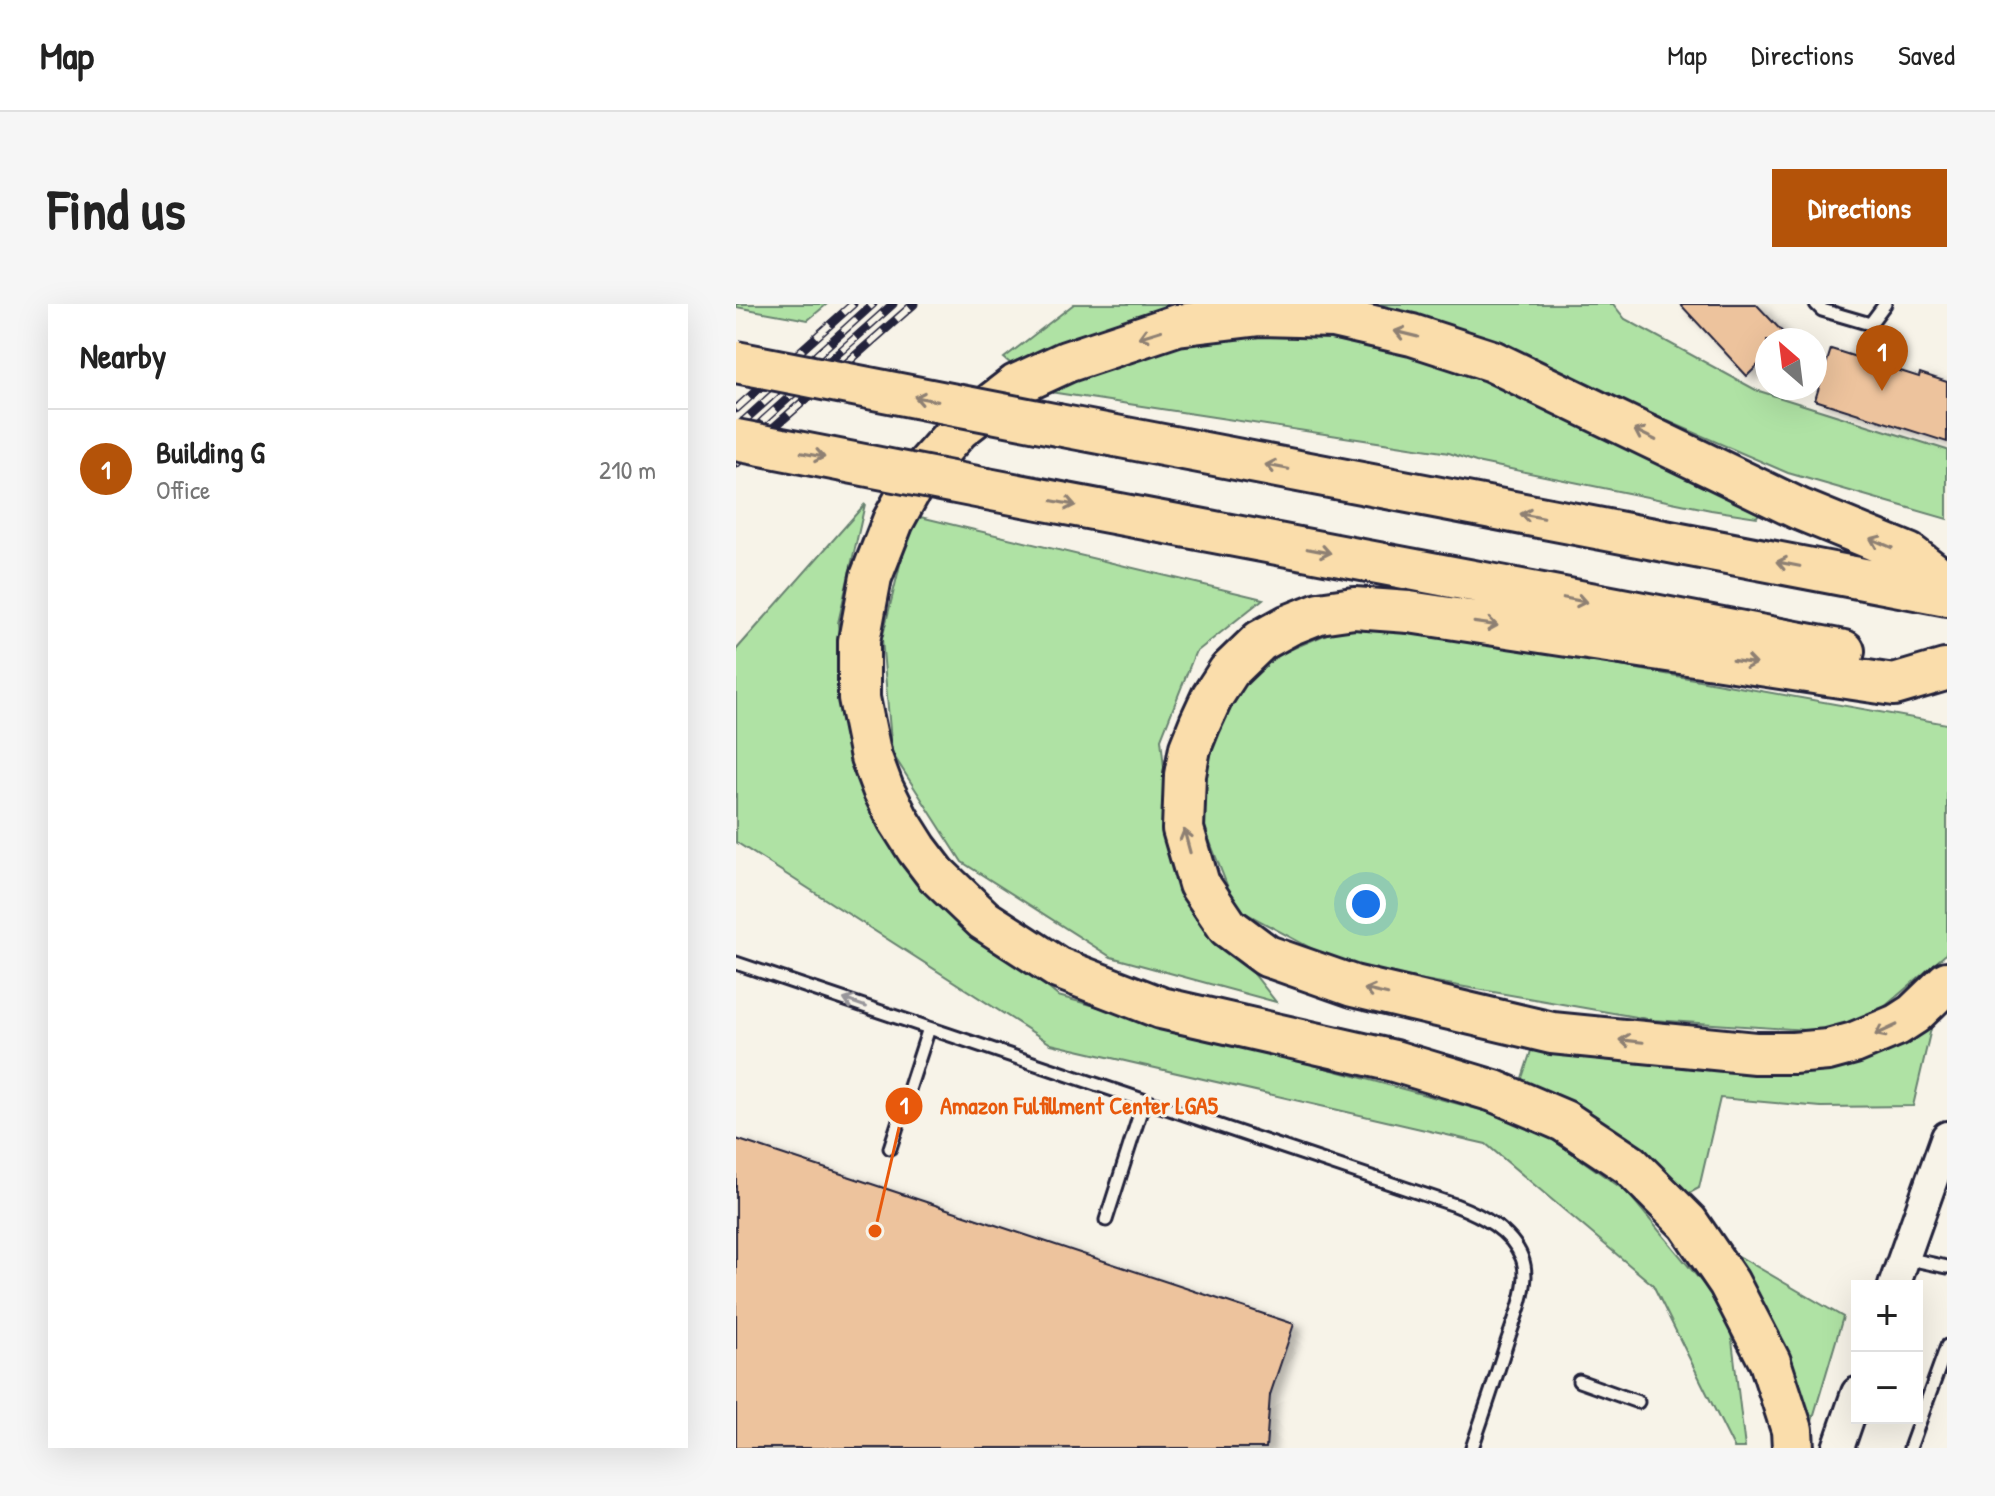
<!DOCTYPE html>
<meta charset="utf-8">
<style>
:root{--surface:#fff;--page:#f6f6f6;--text:#222;--muted:#767676;--line:#e0e0e0;--accent:#b45309}
body{margin:0;font-family:"Patrick Hand",sans-serif;background:var(--page);color:var(--text)}
.controls{position:absolute;right:24px;bottom:24px;display:grid;overflow:hidden;border-radius:0px;box-shadow:0 8px 32px #0002}
.controls button{width:72px;height:72px;display:grid;place-items:center;padding:0;border:0;border-bottom:2px solid var(--line);background:var(--surface);color:var(--text);font:40px sans-serif}
.compass{position:absolute;left:1019px;top:24px;width:72px;height:72px;border-radius:50%;background:var(--surface);box-shadow:0 8px 32px #0002;rotate:332deg}
.you{position:absolute;left:630px;top:600px;width:28px;height:28px;margin:-20px;border:6px solid #fff;border-radius:50%;background:#1a73e8;box-shadow:0 0 0 12px #1a73e833}
.badge{display:grid;place-items:center;width:52px;height:52px;border-radius:50%;background:var(--accent);color:#fff;font-size:26px;font-weight:700}
.pin{position:absolute;translate:-50% -66px;filter:drop-shadow(0 2px 4px #0008)}
.pin::after{content:'';position:absolute;top:42px;width:28px;height:24px;background:inherit;clip-path:polygon(0 0,100% 0,50% 100%)}
.list{margin:0;padding:0;list-style:none}
h2{display:flex;justify-content:space-between;align-items:center;height:104px;margin:0;padding:0 32px;font-size:34px}
h2 small{font-size:26px;font-weight:400;color:var(--muted)}
.list li{display:grid;grid-template-columns:52px 1fr auto;gap:24px;align-items:center;box-sizing:border-box;height:120px;padding:0 32px;border-top:2px solid var(--line)}
.list b{display:block;font-size:30px;white-space:nowrap}
.list p{margin:0;font-size:26px;white-space:nowrap;color:var(--muted)}
.list em{font-size:26px;font-style:normal;color:var(--muted)}
.map{position:relative;flex:none;width:1211px;height:1144px;overflow:hidden;border-radius:0px}
header{display:flex;align-items:center;gap:48px;box-sizing:border-box;height:112px;padding:0 40px;background:var(--surface);border-bottom:2px solid var(--line)}
header strong{font-size:38px}
nav{display:flex;gap:44px;margin-inline-start:auto;font-size:28px}
.intro{display:flex;align-items:center;justify-content:space-between;box-sizing:border-box;height:192px;padding:0 48px}
h1{margin:0;font-size:56px}
.button{padding:20px 36px;border-radius:0px;background:var(--accent);color:#fff;font-size:28px;font-weight:700}
main{display:flex;gap:48px;padding:0 48px}
aside{flex:1;background:var(--surface);border-radius:0px;box-shadow:0 8px 32px #0002}
.map>svg:first-child{display:block}
</style>
<header>
<strong>Map</strong>
<nav><a>Map</a><a>Directions</a><a>Saved</a></nav>
</header>
<div class="intro"><h1>Find us</h1><a class="button">Directions</a></div>
<main>
<aside>
<h2>Nearby<small></small></h2>
<ul class="list">
<li><span class="badge">1</span><div><b>Building G</b><p>Office</p></div><em>210 m</em></li>
</ul>
</aside>
<div class="map">
<svg width="1211" height="1144" viewBox="0 0 1211 1144">
<defs>
<filter id="shadow"><feDropShadow dx="8" dy="4.5" stdDeviation="4" flood-color="#0004"/></filter>
</defs>
<rect width="100%" height="100%" fill="#f7f3e8"/>
<filter id="ink" filterUnits="userSpaceOnUse"><feTurbulence type="fractalNoise" baseFrequency=".0125" numOctaves="2"/><feDisplacementMap in="SourceGraphic" scale="16" xChannelSelector="R" yChannelSelector="G"/><feConvolveMatrix kernelMatrix="1 2 1 2 8 2 1 2 1" color-interpolation-filters="sRGB"/></filter>
<g filter="url(#ink)">
<path fill="#afe2a4" stroke="#688270" stroke-width="2" d="M0,0h91l-19,16 -72,-13z
M338,0h158l-99,14 -117,50 -12,-10z
M581,0h296l12,15 131,71 191,60v69l-159,-46 -329,-142z
M591,26l112,27 322,152 -4,8 -46,-7 -235,-48 -27,-9 -399,-61 73,-32 102,-27z
M129,200l-27,119 11,137 54,107 155,129 471,127 98,69 102,123 16,133h-11l-81,-163 -167,-141 -435,-100 -315,-202v-192z
M176,211l351,84 -68,54 -34,86 14,134 101,129 -165,-45 -149,-95 -70,-109 -10,-114z
M633,312l173,36 405,72v226l-2,5 -69,59 -55,17 -168,-11 -280,-49 -57,-20 -80,-43 -37,-94 13,-84 47,-67z
M1197,716l-20,86 -92,1 -101,-9 -21,90 -19,10 -161,-111 15,-45 92,14z
M982,940l125,73 -39,131z"/>
<path fill="#edc39d" stroke="#22223b" stroke-width="2" filter="url(#shadow)" d="M944,0h76l34,36h-23v28l-6,-6 -14,14z
M1095,45l88,28 1,-4 27,9v60l-132,-42z
M0,835l558,185 -24,71 -4,53h-530z"/>
<g fill="none" stroke-linecap="round" stroke-linejoin="round">
<g stroke="#22223b" stroke-width="17">
<path id="service" d="M1080,0l6,6 48,14 15,-20
M0,659l719,242c26,10 56,25 67,53 2,5 3,12 3,18 -1,22 -11,45 -18,66 -11,35 -23,71 -35,106
M154,844l39,-120
M370,916l38,-119
M1169,954l42,9
M843,1077l59,21
M1174,1144l37,-102"/>
</g>
<g stroke="#22223b" stroke-width="36">
<path id="secondary" d="M1158,982l53,-149
M1102,1144l19,-55"/>
</g>
<g stroke="#22223b" stroke-width="46">
<path id="motorway" d="M322,121l889,170
M251,185l857,162
M1209,366l-51,15 -485,-73 -55,-4 -35,5 -30,12 -29,16 -31,30 -17,26 -12,26 -10,25 -5,27 -2,54 16,55 29,43 39,29 86,30 199,47 203,20h38l35,-3 26,-7 43,-18 17,-11 33,-32
M1057,1144l-1,-18 -22,-68 -41,-79 -41,-60 -58,-58 -66,-44 -70,-30 -100,-30 -233,-53 -103,-40 -74,-48 -48,-46 -19,-25 -19,-30 -15,-30 -12,-32 -12,-59v-57l12,-64 22,-56 26,-47 40,-45 57,-44 50,-23 111,-37 83,-10 73,2 79,18 80,26 307,148 110,45 38,29"/>
</g>
<use href="#service" stroke="#f7f3e8" stroke-width="11"/>
<use href="#secondary" stroke="#f7f3e8" stroke-width="30"/>
<use href="#motorway" stroke="#faddab" stroke-width="40"/>
<g stroke="#22223b" stroke-width="9">
<path id="rail" d="M0,105l117,-105
M0,124l137,-124
M0,143l29,-28 128,-115
M0,160l36,-35 142,-125"/>
</g>
<use href="#rail" stroke="#f7f3e8" stroke-width="6" stroke-dasharray="18" stroke-linecap="butt"/>
<g stroke="#22223b" stroke-width="46" stroke-linecap="butt">
<path id="motorway-bridge" d="M0,58l322,63
M0,136l251,49"/>
</g>
<use href="#motorway-bridge" stroke="#faddab" stroke-width="40"/>
</g>
<defs><path id="oneway-shaft" d="M-6 0H5M1.5-3L5.5 0L1.5 3" fill="none" stroke-width="1.6" stroke-linecap="round" stroke-linejoin="round" transform="scale(2)"/></defs>
<g stroke="#8e8073">
<use href="#oneway-shaft" transform="translate(414 30) rotate(163)"/>
<use href="#oneway-shaft" transform="translate(670 30) rotate(-166)"/>
<use href="#oneway-shaft" transform="translate(190 95) rotate(-169)"/>
<use href="#oneway-shaft" transform="translate(909 131) rotate(-154)"/>
<use href="#oneway-shaft" transform="translate(77 151) rotate(11)"/>
<use href="#oneway-shaft" transform="translate(541 163) rotate(-169)"/>
<use href="#oneway-shaft" transform="translate(328 199) rotate(11)"/>
<use href="#oneway-shaft" transform="translate(796 212) rotate(-169)"/>
<use href="#oneway-shaft" transform="translate(1145 239) rotate(-157)"/>
<use href="#oneway-shaft" transform="translate(583 247) rotate(11)"/>
<use href="#oneway-shaft" transform="translate(1052 260) rotate(-169)"/>
<use href="#oneway-shaft" transform="translate(839 296) rotate(11)"/>
<use href="#oneway-shaft" transform="translate(750 320) rotate(8)"/>
<use href="#oneway-shaft" transform="translate(1008 358) rotate(8)"/>
<use href="#oneway-shaft" transform="translate(451 537) rotate(-105)"/>
<use href="#oneway-shaft" transform="translate(640 688) rotate(-167)"/>
<use href="#oneway-shaft" transform="translate(1150 726) rotate(155)"/>
<use href="#oneway-shaft" transform="translate(895 737) rotate(-174)"/>
</g>
<use stroke="#97959a" href="#oneway-shaft" transform="translate(119 699) rotate(-161)"/>
</g>
<path fill="none" stroke="#e8590c" stroke-width="3" d="M139 927L168 802"/>
<g fill="#e8590c" stroke="#f7f3e8" stroke-width="3">
<circle cx="139" cy="927" r="8"/>
<circle cx="168" cy="802" r="20"/>
</g>
<g font-size="24" text-anchor="middle" font-weight="bold" fill="#fff">
<text x="168" y="810">1</text>
</g>
<g font-size="24" text-anchor="middle" font-weight="bold" fill="#e8590c" stroke="#f7f3e8" stroke-width="6" stroke-linejoin="round" paint-order="stroke">
<text x="343" y="810">Amazon Fulfillment Center LGA5</text>
</g>
</svg>
<div class="controls">
<button>+</button>
<button>−</button>
</div>
<svg class="compass" viewBox="-18 -18 36 36"><path d="M0-13l5 13h-10z" fill="#e53935"/><path d="M0 13l5-13h-10z" fill="#767676"/></svg>
<div class="you"></div>
<div class="pin badge" style="left:1146px;top:87px">1</div>
</div>
</main>
